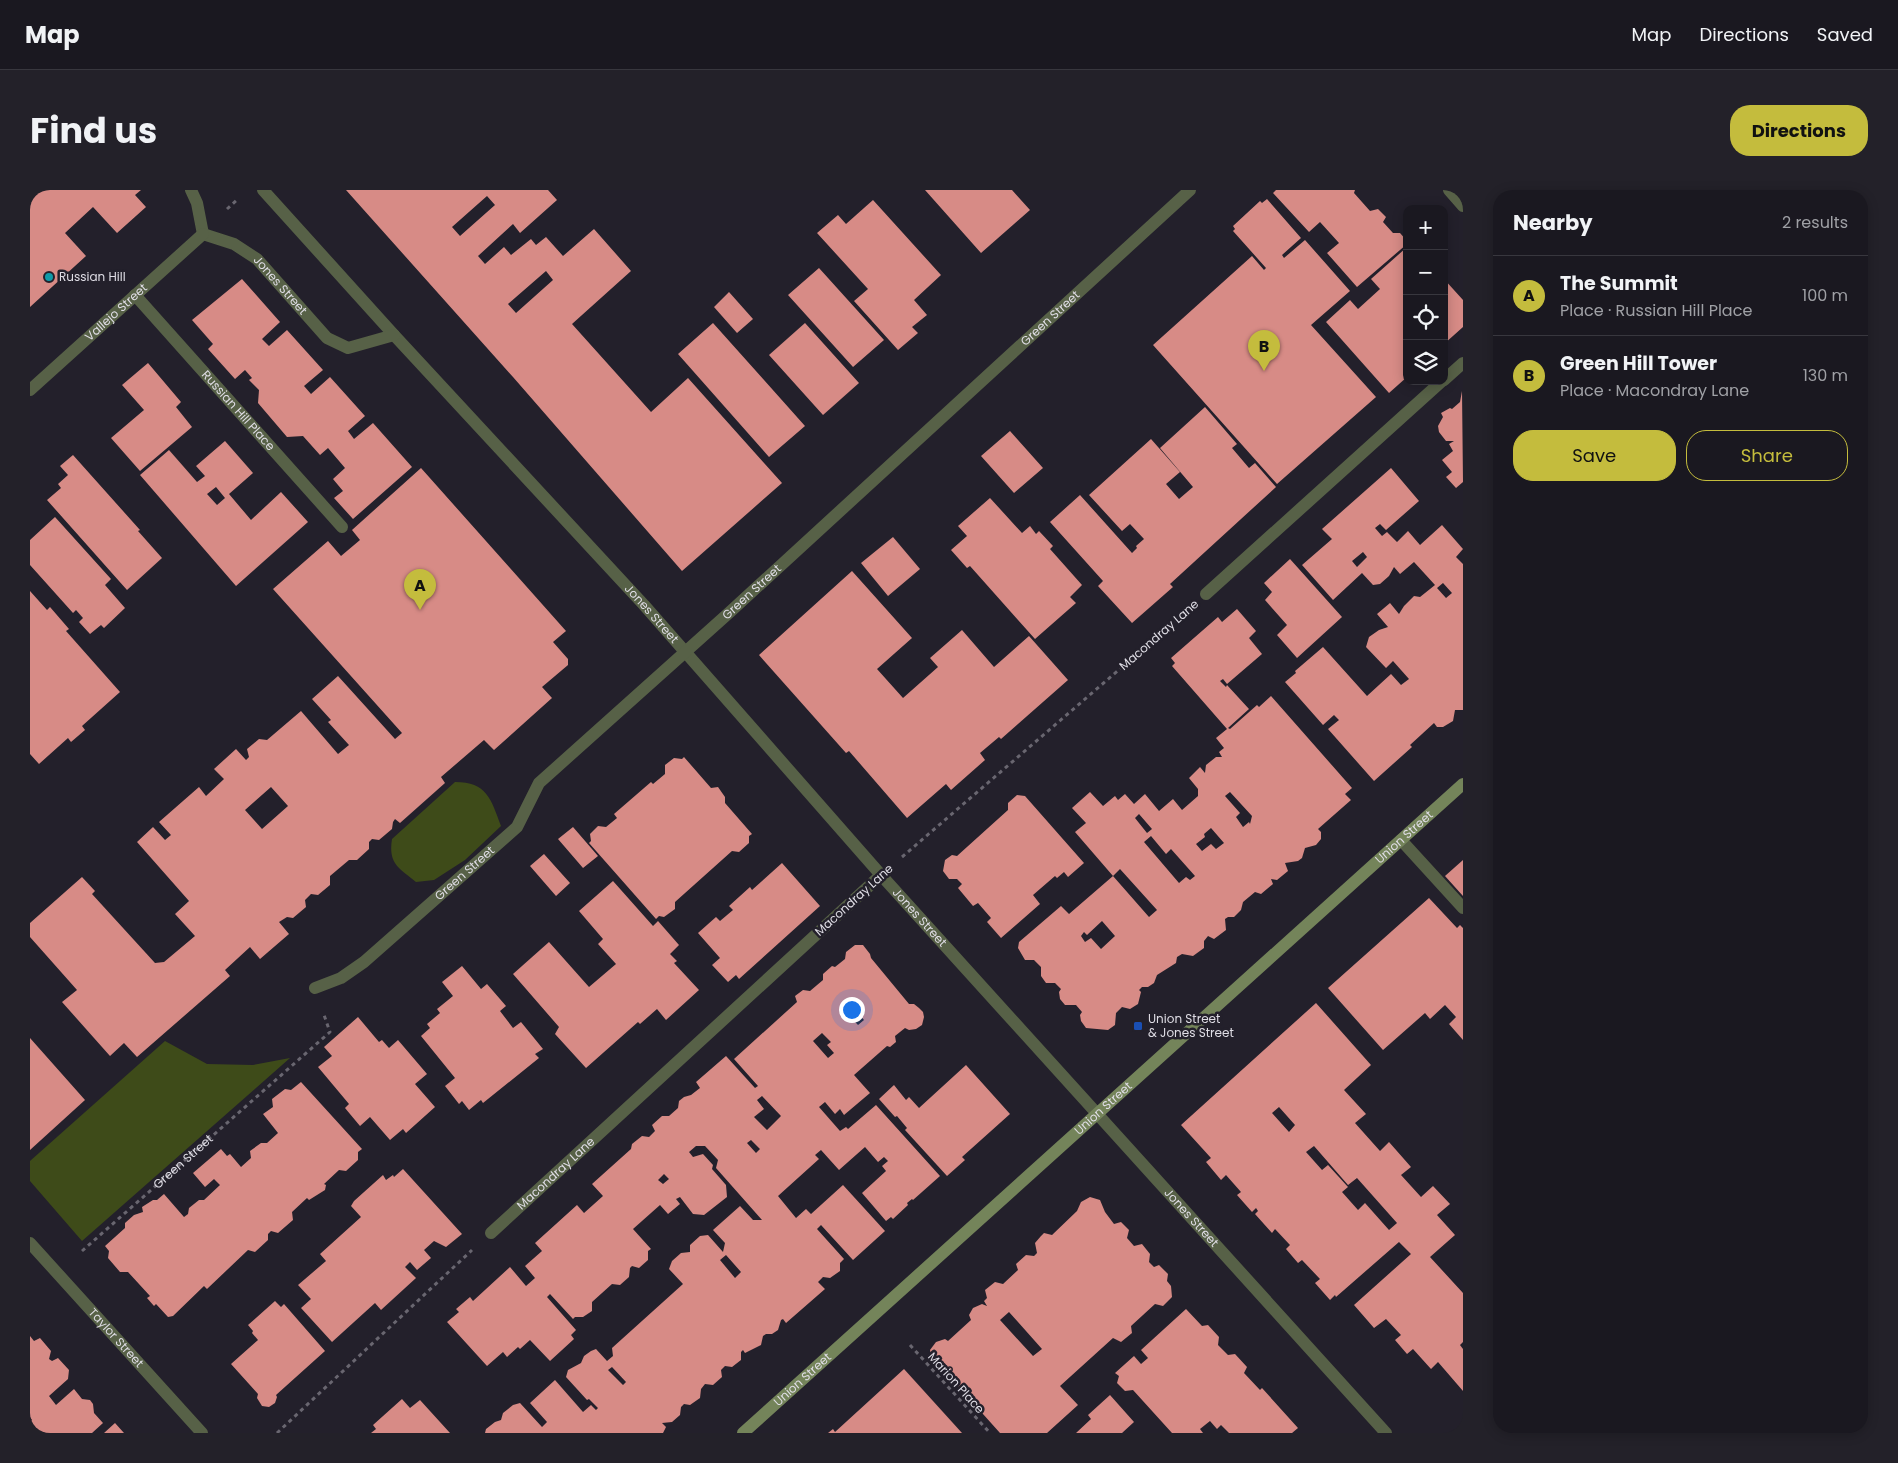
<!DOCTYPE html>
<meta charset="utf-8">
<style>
:root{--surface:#1a1820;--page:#232129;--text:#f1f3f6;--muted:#9fa0a5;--line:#38373e;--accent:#c4bc3d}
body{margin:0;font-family:Poppins,sans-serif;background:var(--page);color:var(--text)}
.controls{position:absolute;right:15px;top:15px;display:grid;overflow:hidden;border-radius:10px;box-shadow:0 2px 12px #0003}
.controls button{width:45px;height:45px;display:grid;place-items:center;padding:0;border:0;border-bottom:1px solid var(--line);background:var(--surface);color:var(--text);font:25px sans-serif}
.you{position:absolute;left:821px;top:819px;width:18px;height:18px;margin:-12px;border:4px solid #fff;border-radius:50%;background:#1a73e8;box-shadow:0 0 0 8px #1a73e833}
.badge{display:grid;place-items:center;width:32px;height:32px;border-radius:50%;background:var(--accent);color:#111;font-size:16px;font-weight:700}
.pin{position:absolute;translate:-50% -41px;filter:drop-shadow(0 1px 2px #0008)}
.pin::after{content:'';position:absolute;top:26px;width:18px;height:15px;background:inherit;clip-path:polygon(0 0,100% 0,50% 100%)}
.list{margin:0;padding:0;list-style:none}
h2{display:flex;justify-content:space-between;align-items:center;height:65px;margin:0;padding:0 20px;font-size:21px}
h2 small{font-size:16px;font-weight:400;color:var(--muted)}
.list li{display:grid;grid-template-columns:32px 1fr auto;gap:15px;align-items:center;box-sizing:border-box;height:80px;padding:0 20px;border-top:1px solid var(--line)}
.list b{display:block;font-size:19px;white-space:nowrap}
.list p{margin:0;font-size:16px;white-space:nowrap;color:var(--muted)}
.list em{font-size:16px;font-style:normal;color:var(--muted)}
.actions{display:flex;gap:10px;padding:15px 20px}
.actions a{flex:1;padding:11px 0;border:1px solid var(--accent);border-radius:20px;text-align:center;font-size:18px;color:var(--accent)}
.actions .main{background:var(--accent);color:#111}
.icon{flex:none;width:28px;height:28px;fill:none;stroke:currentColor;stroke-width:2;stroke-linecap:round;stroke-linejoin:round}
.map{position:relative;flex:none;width:1433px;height:1243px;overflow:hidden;border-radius:20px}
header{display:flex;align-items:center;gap:30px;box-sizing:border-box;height:70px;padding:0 25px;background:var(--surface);border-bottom:1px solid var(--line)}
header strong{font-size:24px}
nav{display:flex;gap:28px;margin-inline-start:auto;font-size:18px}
.intro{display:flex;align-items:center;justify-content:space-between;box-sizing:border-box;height:120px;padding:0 30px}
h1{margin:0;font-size:35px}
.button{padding:12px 22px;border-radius:20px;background:var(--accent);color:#111;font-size:18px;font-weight:700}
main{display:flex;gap:30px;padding:0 30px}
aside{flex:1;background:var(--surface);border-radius:20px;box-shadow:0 2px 12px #0003}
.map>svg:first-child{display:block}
</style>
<header>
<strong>Map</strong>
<nav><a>Map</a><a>Directions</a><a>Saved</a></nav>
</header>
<div class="intro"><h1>Find us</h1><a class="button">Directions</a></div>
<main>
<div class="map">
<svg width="1433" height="1243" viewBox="0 0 1433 1243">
<rect width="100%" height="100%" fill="#23202b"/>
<path fill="#3e4b19" d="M425,592c32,0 36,17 46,44l-36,34 -31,20 -18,2c-17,-14 -28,-18 -24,-43z
M135,851l42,23 46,1 37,-7 -208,183 -52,-60v-20z"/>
<path fill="#d78b86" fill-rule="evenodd" d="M0,0h111l-6,5 11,12 -29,26 -24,-26 -28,26 21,23 -56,51z
M316,0h202l9,10 -37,33 -7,-9 -35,32 7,8 19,-17 7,8 20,-16 5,6 10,-8 17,19 31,-27 37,42 -59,53 79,88 37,-34 94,105 -100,88 -169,-194zM457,6l8,9 -35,31 -8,-9zM516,81l7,9 -37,33 -8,-9z
M895,0h87l18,20 -49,43z
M1246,0h79l-1,3 16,18 8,-2 8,8 -3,5 10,11h7l7,8v3l-50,43 -30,-34 12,-10 -19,-21 -11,10 -36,-39z
M1237,9l34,39 -19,17 2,3 21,-18 45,51 -39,34 65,72 -99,87 -124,-139 99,-89 12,14 2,-2 -33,-37 2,-2 -2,-3 27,-25 2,2z
M843,10l68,75 -27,25 13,15 -15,12 6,6 -20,17 -44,-49 14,-12 -51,-56 21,-18 8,9z
M1377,57v130l-18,16 -63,-71 24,-22 8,9 22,-20 -9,-10z
M789,78l65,72 -31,27 -65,-72z
M212,89l38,43 -18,17 7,7 18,-16 36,40 -19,16 7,8 19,-17 35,39 -17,15 6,8 19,-16 39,44 -59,52 -19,-21 9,-7 -10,-12 12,-11 -17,-20 -8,7 -17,-19 -16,1 -29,-34 1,-13 -10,-10 3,-2 -7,-8 -10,9 -27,-30 5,-5 -21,-24z
M1414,89l19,21v27l-19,17z
M699,102l24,27 -16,14 -23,-26z
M683,133l92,103 -36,31 -91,-103z
M775,133l54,60 -36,32 -54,-60z
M118,173l33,39 -5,5 16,20 -52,44 -29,-33 33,-28 -22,-25z
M1432,201l1,91 -7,6 -10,-11 6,-5 -10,-12 11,-9 -4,-7 5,-3h-8l-7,-9 -1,-6 5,-9 -2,-4 9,-5 2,1 8,-7z
M1175,217l32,37 -5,4 17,20 6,-5 21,24 -106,97 3,3 -41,36 -34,-37 5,-5 -53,-59 30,-27 52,58 5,-5 -1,-2 8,-7 -14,-15 -8,7 -33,-36 62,-56 29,33 -14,12 13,15 14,-12 -33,-39z
M980,241l33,37 -29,25 -33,-37z
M195,251l28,32 -24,21 22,26 30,-28 27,30 -72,64 -96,-111 29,-25 28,32 8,-6 -9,-10zM186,297l9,11 -8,7 -10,-11z
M43,265l67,75 -2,1 24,27 -35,32 -80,-90 14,-12 -3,-4 10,-9 -8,-9z
M391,278l145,163 -13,11 15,17v6l-26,22 10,11 -58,52 -10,-10 -43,37 4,6 -45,40 -5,-4 -2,3 -1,7 -13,11 -7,-1 -3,3v7l-12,11h-8l-19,16v9l-12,10 -7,-1 -6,6 1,7 -13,11 -6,-1 -8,5 10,12 -29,25 -10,-12 -25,23 5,6 -93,81 -13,-14 -14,13 -48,-54 15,-12 -47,-53v-14l52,-46 13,14 -3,3 63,69 9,-1 31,-26 -20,-22 14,-13 -52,-59 16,-15 12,13 6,-5 -12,-13 40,-35 7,9 18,-17 -10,-10 22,-20 10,11 3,-3 -2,-8 12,-10 8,1 34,-29 37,43 11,-9 -21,-23 3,-2 -19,-21 26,-23 57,63 7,-6 -129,-144 55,-48 13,15 19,-16 -8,-10zM241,597l17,19 -26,23 -17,-19z
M1361,278l28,33 -33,29 -6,-6 -5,4 7,8 5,-4 10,10 11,-11 12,14 22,-20 21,24 -7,8 7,7v146h-8l-2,11 -10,6h-6l-3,-4 -24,22 2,2 -38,34 -46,-52 11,-9 -5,-5 -11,10 -38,-43 11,-9 -1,-2 28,-24 44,49 24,-22 10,11 8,-6 -16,-18 -7,7 -20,-21 3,-10 10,-7 9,-3 -11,-13 13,-11 9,11 5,-8 10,-10 6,1 15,-12 -21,-23 -14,12 -6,-7 -5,9 -9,8 -7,1 -11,-12 -29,27 -31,-35 30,-26 -10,-10zM1333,362l4,5 -10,10 -5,-6zM1413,393l9,10 -6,5 -9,-10z
M960,308l32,35 8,-7 6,8 3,-3 14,15 -3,3 32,36 -12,12 6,6 -41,36 -65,-73 -3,2 -16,-18 16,-14 -9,-10z
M25,327l56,62 -6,6 20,23 -21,20 -3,-3 -11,9 -11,-12 4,-4 -7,-8 -3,3 -43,-48v-25z
M863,347l27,32 -32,27 -27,-33z
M1260,369l52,58 -45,41 -20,-23 10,-10 -22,-25 7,-8 -8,-9z
M822,381l60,67 -35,31 26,29 35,-31 -8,-9 32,-28 32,37 35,-31 39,44 -67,59 -2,-2 -19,16 5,7 -34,30 -5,-6 -39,34 -58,-67 -3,2 -87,-98z
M0,401l17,19 3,-3 19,22 -3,2 54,61 -38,34 3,4 -14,12 -3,-4 -29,26 -9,-10z
M1207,419l19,22 -7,7 13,16 -35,30 -4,-5 -3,2 6,6 1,-2 22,24 -21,19 2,1 27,-24 2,2 12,-11 81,92 -7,6 6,6 -33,29 3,3v7l-5,6 -11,3 -3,10 -4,3 -13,2 3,8 -11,9 -6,-1 2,5 -12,10 -6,-2 -12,10 -2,8 -7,7h-6l-3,2 1,11 -12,9 -6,-3 -4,5v7l-11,8 -11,-2 -5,3 -1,6 -19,12 -3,8 -6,4h-6l-3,3 2,2 -3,12 -8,5 -8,-2 -6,6 -1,12 -7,5 -22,-2 -5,-7 -1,-6 2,-3 -6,-7h-11l-5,-6 -1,-7 2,-3 -6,-6h-9l-5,-7v-9l-7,-7h-9l-7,-12 1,-6 42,-36 8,8 44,-38 36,41 8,-7 -37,-41 -7,7 -38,-44 11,-9 -14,-15 18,-16 13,14 12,-10 3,4 7,-6 9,10 11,-10 14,17 14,-12 9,11 16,-14v-7l-9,-11 11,-11 5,6 1,-8 10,-8h6l-3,-5 5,-4 -8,-10 11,-9 -55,-63 3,-3 -4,-5 47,-41 4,5zM1200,602l22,24 -2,8 -1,-2 -6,5 -7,-10 4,-4 -15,-17zM1109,624l13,15 -5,4 -12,-15zM1181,638l13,15 -8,6 -5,-5 -9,7 -6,-7 9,-7 -1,-3zM1121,646l15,18 5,-5 24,27 -5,4 -4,-3 -7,6 -35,-41zM1072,731l13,15 -14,13 -10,-11 -6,4 -4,-6 3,-4 3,3z
M654,567l27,31 7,-1 7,10v6l27,31 -3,2v7l-10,9 -7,-1 -57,51v7l-11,8 -5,-1 -3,3 -67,-76 2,-2 -1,-7 8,-8 8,1 11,-9 -3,-4 37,-32 2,2 12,-10v-9l9,-7 8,1z
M987,605l8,1 59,67 -16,14 -4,-5 -7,6 -2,-2 -22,19 7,9 -39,34 -14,-16 4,-4 -13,-15 -5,3 -15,-18 4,-4 -5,-5h-8l-6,-8 2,-11 7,-5 5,1 51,-46v-7z
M543,637l25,29 -15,12 -25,-29z
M514,664l26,29 -14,13 -26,-30z
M1433,670v36l-18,-20z
M752,673l38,43 -81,73 -3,-4 -8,7 -16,-17 8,-7 -22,-25 18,-16 4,4 13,-11 -4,-4 21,-19 2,3z
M583,691l40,45 5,-5 21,24 -9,9 7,7 -3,2 25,27 -33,30 -9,-11 -17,15 -2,-2 -52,46 -31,-34 4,-7 -46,-53 36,-32 40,45 27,-23 -18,-20 5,-5 -24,-28z
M1399,708l28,30 3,-3 3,3v112l-14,-16 7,-7 -11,-12 -15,14 -5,-6 -42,37 -55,-62z
M825,755h8l7,9 1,4 38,46h5l5,4 4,4 1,5 -2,8 -6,4 -7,1 -4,-2 -10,8 1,6 -6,5 -3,-1 -33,29 16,18 -26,22 -4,-6 -5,5 -10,-12 -6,5 21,24 6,-4 2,2 28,-24 64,71 -27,24 -1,-1 -5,4 1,2 -15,14 -2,-2 -5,4 -24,-28 24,-22 -4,-5 6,-5 -4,-4 -6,5 -13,-15 -26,23 -18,-20 -6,5 4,4 -41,37 18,22 10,-9 5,5 32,-29 42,46 -32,29 -32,-35 -4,4 27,30 -4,4v8l-10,7 -7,-1 -5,5 7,7 -39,34 -3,-4 -2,1 -3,10 -6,4h-6l-3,2 -2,9 -16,8 -2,-3 -2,2v8l-9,7 -7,-1 -4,4 1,7 -9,8 -8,-1 -4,5 -1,9 -10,7 -6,-1 -3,3 -1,8 -8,7 -10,1 4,4 -3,6h-178l1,-4 9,-7 6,-2 2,-7 10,-8 7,-2 22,24 5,-5 -17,-19 25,-23 28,32 8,-7 5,5 2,-2 -9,-9 -2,1 -21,-23 2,-7 13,-7 3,-7 7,-5 5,-2 11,12 6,-5 -1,-8 71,-64 -14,-15 3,-8 9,-8 9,-1v-7l10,-9 8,-1 15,17 2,-9 -12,-13 27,-24 13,14h9l-46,-52 2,-8 -13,-14h-9l-7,6 4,5 10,-3 10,11 -1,4 14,16 1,12 -23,18 -11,-1 -13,-17 -4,2 4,5 -12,10 -8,-9 -27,24 18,20 -3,2v9l-9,8 -7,-2 -2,2 -1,9 -9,8 -8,-1 -20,18v9l-9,6h-8l-2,2 -23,-25 -3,3 29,33 -5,5 3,4 -24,22 -20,-21 -10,9 -2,-2 -11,10 -4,-5 -16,14 -40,-44 12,-10 -3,-3 14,-12 3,4 37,-34 16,19 9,-8 -10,-12 17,-15 -7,-8 42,-38 7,8 19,-17 -11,-12 39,-35 1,-5 10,-8 7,1 6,-6 -3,-6 10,-9h7l9,-8 1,-7 5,-4 7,-2 9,-7 -4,-6 30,-26 29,32 3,-2 -24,-27 63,-57 -2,-6 8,-6 7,1 13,-11v-6l9,-8 3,1 10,-8 1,-7zM819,813l15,17 -6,5 -15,-16zM792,843l9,9 -4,3 7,8 -6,5 -15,-17zM732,906l19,20 -14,14 -13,-13 10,-8 -7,-9zM721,950l9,9 -4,4 -9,-10zM634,984l5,5 -6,5 -5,-4zM696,1065l15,17 -6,6 -15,-18zM582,1177l14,15 -3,3 -15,-15z
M432,776l19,23 6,-5 19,22 -6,5 13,17 8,-6 22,27 -8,5 4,4 -56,45 -2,-3 -12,10 -7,-9 -3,3 -14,-18 10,-8 -34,-42 9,-8 -3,-4 13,-11 -3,-4 16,-13 -11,-14z
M1286,813l55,62 -27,25 22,24 -11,9 25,28 9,-9 22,25 -10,8 20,22 12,-11 17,18 -13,11 18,20 -25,22 33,36v49l-3,3 3,4v42l-25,-29 -7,7 -18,-20 -6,5 -12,-14 6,-5 -15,-16 -12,9 -20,-23 57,-51 -12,-12 -63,55 -1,-2 -5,5 -15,-17 5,-4 -18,-19 -4,3 -12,-14 4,-4 -15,-16 -3,4 -17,-19 3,-3 -2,-3 -4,4 -15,-17 4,-3 -15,-17 -5,5 -15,-18 5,-4 -30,-33zM1249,917l16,18 -6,7 -17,-19zM1284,956l34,39 9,-7 40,45 -8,7 -24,-27 -7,7 -16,-18 6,-5 -20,-22 -6,5 -16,-18z
M328,827l21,25 3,-2 7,8 9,-8 29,34 -12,10 20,23 -29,26 -3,-4 -13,11 -20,-23 -10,9 -15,-18 4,-4 -31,-37 14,-11 -8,-9z
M0,848l55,62 -55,50z
M936,875l44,49 -48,43 3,3 -18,16 -42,-46 2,-2 -10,-12 -2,1 -16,-18 15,-14 12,15 3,-3 10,11z
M271,892l61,67 -4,3v8l-12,11 -7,-1 -15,14 2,1 -1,5 -16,10 -2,-2 -15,14 1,8 -15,13 -7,-2 -3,3v6l-13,12 -7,-2 -41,39 -3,-3 -31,30 -5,1 -12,-13 -2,2 -7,-8 3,-2 -22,-24h-8l-12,-14 1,-7 -4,-5 20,-18v-5l9,-8 9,-3 -1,-5 11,-7h4l7,-6 20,23 4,-3 1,-6 10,-8h5l16,-15 -6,-6 -9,8 -12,-14 28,-24 6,7 3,-2 11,13 10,-9 -1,-7 11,-8h6l11,-10 -15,-19 10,-7 -1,-8 13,-10 6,1z
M373,979l59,65 -16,13 -12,-6 -10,9 7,8 -14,12 -7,-8 -5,5 11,11 -35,32 -6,-7 -43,39 -31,-34 10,-9 -13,-14 28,-24 -6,-7 41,-37 -10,-11 3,-5 29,-26 3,5 7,-5 1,2z
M1060,1007l10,3 5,12 9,12 7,-2 8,8 -2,8 7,8 8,-2 8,10 -1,8 5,5 5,-2 9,9 -1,7 4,5 1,11 -9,9 -8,-2 -24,22 1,7 -11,9 -8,-4 -53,48 18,19 -31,28h-47l-69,-77 -1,-6 6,-8 9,-3 3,2 23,-21 -2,-5 4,-7 9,-4 5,2 -3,-5 3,-3 -2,-8 10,-8 8,2 15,-14 -2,-6 10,-9 8,1 3,-3 -2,-10 6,-7 3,-3 8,2 25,-24 4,-9zM979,1122l33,37 -9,7 -33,-36z
M245,1111l6,6 3,-3 41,47 -49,44 1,2 -2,6 -6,4 -7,-1 -5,-8 1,-4 -27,-30 27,-24 -6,-7 1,-2 -5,-6z
M1156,1119l16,17 6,-1 11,12 -1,8 10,10 7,-1 12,13 -3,6 16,17 2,-2 36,40 -6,5h-63l-8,-8 -4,4 -7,-8 -10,8 3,4h-31l-39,-43 -8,1 -8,-8 2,-7 -4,-3 19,-17 7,8 7,-6 -7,-8z
M0,1146l4,5 6,-3 11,13 -2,8 3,2 6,-3 11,12 -1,9 -19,17 7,9 18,-16 8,10 8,1 3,4 1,9 9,10 -11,10h-62v-11l2,-2 -2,-3z
M874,1179l58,64h-134l5,-4 2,3z
M1080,1205l24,27 -12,11h-46l15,-14 -3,-4z
M372,1209l8,9 10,-8 30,33h-79l5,-4 -3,-4z
M85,1233l9,10h-20z"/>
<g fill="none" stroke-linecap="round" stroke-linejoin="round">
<g stroke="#696670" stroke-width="3" stroke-dasharray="4 4" stroke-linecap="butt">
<path d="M197,19l11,-10"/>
<path d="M872,667l285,-246"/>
<path id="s1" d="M52,1061l248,-219 -6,-17"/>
<path d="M880,1155l80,88"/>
<path d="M247,1243l195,-183"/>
</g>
<g stroke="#576147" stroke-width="12">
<path d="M161,0l6,13 6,31"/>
<path id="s2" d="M233,0l131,145 250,270 237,270 505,558"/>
<path d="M1419,0l14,16"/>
<path id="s3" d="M173,44l31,10 23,15 70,79 21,10 46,-13"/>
<path id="s4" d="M105,105l207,232"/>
<path d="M1414,190l19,-17"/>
<path id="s5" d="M0,200l173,-156"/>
<path d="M1176,404l236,-213"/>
<path d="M1371,650l62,68"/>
<path id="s6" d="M285,798l26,-10 23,-16 153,-135 22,-44 192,-172 459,-421"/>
<path id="s7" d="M461,1043l390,-358"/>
<path id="s8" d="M0,1053l172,190"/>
</g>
<path stroke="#74845a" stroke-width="12" id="s9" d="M713,1243l720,-649"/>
</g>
<circle fill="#0f9aa8" stroke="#23202b" stroke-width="2" cx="19" cy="87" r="5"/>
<rect fill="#1a4fb4" stroke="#23202b" stroke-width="2" x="1103" y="831" width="10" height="10" rx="2.5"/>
<g text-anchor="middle" stroke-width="5" stroke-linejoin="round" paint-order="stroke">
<g font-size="12" fill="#dfdde5" stroke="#23202b" text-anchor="start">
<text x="29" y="91">Russian Hill</text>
<text x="1118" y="833">Union Street<tspan x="1118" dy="14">&amp; Jones Street</tspan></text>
</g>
<g font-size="12" fill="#dfdde5" stroke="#23202b">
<text dy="4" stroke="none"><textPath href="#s3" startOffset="95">Jones Street</textPath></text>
<text dy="4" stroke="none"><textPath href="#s5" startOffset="116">Vallejo Street</textPath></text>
<text dy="4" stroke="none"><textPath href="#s6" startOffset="1000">Green Street</textPath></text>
<text dy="4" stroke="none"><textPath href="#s4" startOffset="155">Russian Hill Place</textPath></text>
<text dy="4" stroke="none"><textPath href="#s6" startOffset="595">Green Street</textPath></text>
<text dy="4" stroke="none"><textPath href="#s2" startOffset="575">Jones Street</textPath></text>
<text transform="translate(1129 445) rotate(-41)" y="4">Macondray Lane</text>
<text dy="4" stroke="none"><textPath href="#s9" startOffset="890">Union Street</textPath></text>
<text dy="4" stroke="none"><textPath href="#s6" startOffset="190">Green Street</textPath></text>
<text transform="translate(824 710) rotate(-42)" y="4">Macondray Lane</text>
<text dy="4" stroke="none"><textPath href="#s2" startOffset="980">Jones Street</textPath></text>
<text dy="4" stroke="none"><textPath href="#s9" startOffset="485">Union Street</textPath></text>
<text dy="4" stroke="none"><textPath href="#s1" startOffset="135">Green Street</textPath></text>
<text dy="4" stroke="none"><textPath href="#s7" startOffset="88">Macondray Lane</textPath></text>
<text dy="4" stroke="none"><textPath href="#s2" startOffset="1385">Jones Street</textPath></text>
<text dy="4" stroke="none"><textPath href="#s8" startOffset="128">Taylor Street</textPath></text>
<text dy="4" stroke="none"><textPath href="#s9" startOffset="80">Union Street</textPath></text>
<text transform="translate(926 1193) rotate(48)" y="4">Marion Place</text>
</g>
</g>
</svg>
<div class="controls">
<button>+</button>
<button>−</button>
<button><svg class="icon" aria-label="locate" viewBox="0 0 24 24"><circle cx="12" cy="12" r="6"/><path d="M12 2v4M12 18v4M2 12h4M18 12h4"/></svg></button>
<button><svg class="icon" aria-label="layers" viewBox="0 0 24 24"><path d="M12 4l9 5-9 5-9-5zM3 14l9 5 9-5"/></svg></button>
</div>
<div class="you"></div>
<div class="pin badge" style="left:390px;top:420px">A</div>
<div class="pin badge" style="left:1234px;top:181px">B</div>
</div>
<aside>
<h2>Nearby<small>2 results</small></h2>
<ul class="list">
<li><span class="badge">A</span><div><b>The Summit</b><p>Place · Russian Hill Place</p></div><em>100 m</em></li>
<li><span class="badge">B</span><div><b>Green Hill Tower</b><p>Place · Macondray Lane</p></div><em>130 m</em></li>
</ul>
<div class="actions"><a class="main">Save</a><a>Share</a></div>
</aside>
</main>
